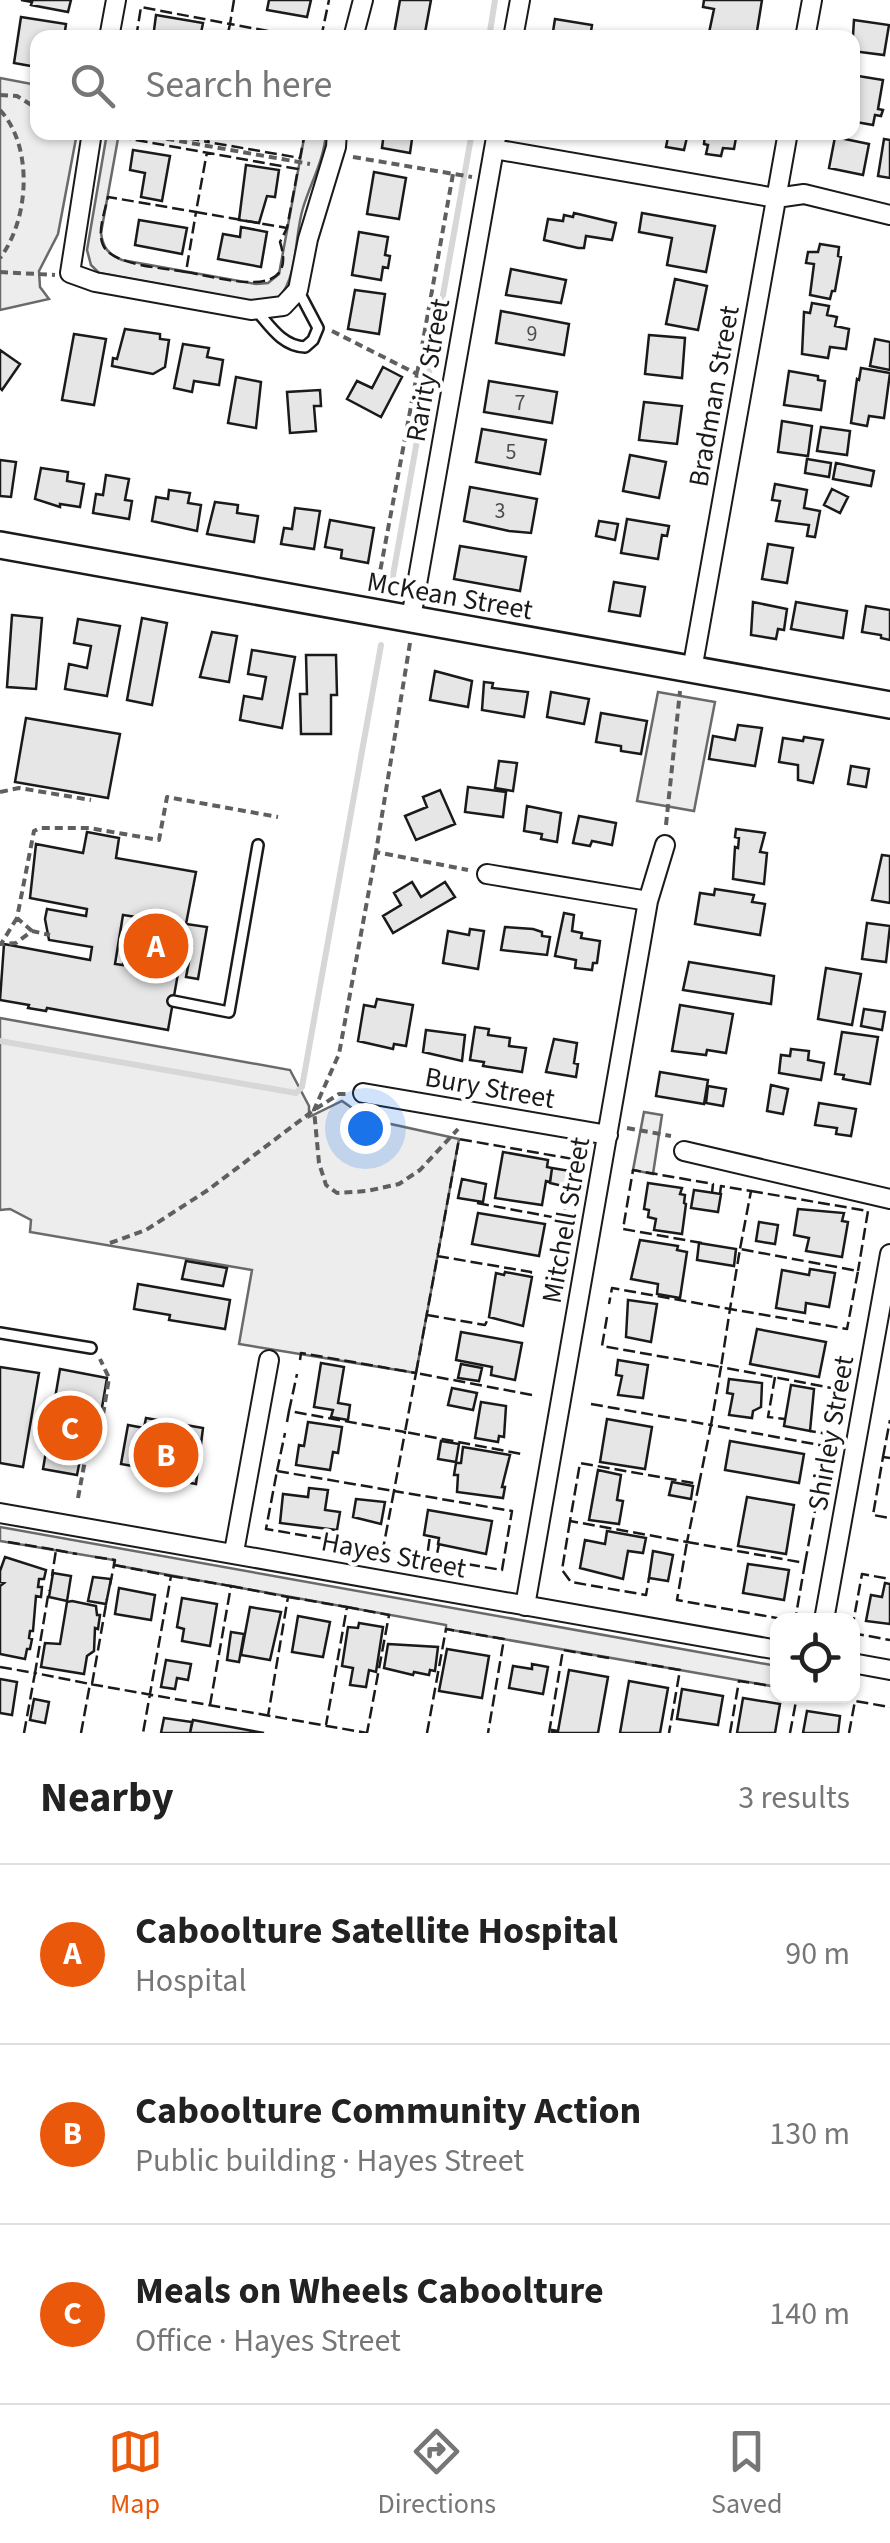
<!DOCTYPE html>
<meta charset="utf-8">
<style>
:root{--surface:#fff;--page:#f6f6f6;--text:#222;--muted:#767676;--line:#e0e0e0;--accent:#ea580c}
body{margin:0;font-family:"Source Sans 3",sans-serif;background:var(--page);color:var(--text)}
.controls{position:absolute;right:30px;bottom:30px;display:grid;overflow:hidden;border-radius:20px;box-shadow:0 2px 8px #0004}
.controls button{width:90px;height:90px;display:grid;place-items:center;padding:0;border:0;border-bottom:2px solid var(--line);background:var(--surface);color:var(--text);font:50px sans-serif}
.you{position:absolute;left:365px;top:1128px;width:35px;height:35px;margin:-25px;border:8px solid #fff;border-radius:50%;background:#1a73e8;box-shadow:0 0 0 15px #1a73e833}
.badge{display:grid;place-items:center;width:65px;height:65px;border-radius:50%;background:var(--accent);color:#fff;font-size:32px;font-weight:700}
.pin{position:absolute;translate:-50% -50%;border:5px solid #fff;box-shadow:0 2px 10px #0006}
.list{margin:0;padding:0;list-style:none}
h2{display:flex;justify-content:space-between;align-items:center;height:130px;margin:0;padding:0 40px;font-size:42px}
h2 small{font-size:32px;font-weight:400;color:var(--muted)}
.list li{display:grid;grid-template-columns:65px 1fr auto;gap:30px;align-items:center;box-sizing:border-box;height:180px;padding:0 40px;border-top:2px solid var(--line)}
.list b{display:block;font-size:38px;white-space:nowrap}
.list p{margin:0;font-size:32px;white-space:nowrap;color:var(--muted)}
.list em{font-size:32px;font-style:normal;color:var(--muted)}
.icon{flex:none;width:55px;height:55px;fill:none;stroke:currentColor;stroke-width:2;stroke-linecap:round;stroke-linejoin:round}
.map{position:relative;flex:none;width:890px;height:1733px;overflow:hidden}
.search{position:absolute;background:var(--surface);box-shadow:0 2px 8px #0004;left:30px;right:30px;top:30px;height:110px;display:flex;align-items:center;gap:25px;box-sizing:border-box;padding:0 35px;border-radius:20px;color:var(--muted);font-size:38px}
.sheet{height:670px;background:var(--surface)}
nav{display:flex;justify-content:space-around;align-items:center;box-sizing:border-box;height:140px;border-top:2px solid var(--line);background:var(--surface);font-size:28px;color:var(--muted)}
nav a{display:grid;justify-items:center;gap:5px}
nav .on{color:var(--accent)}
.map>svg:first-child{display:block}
</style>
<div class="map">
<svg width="890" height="1733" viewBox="0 0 890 1733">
<rect width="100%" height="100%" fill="#fff"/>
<path fill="#ededed" stroke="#6a6a6a" stroke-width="2.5" d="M0,78l37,7 1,47 39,1 -19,101 -19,37 1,16 9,12 -49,11z
M107,133h12l-18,100c2,15 7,21 21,27l134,24 12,-1 11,-9 26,-141h21c-2,27 -15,49 -23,75 -9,29 -4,65 -24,90l-18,5 -162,-30 -8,-8 -4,-15z
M658,692l57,10 -21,109 -57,-10z
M0,1018l290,52 19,36v11l33,-16 26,18 91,20 -43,234 -177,-29 13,-74 -222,-38 1,-12 -21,-11 -10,1z
M644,1112l18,3 -9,59 -20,-4z
M0,1527l777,139v21l-331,-58v-4l-332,-60v-5l-114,-19z"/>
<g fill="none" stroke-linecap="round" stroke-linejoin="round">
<path stroke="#d7d7d7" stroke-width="6" d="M489,38l6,-38
M392,581l80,-449
M0,1041l296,52 6,-6 79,-442"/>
</g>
<path fill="#e6e6e6" stroke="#1a1a1a" stroke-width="2.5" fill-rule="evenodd" d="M21,0h50l-3,12 -37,-7 1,-3z
M269,0h42l-4,17 -40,-7z
M400,0h31l-7,38 -30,-4z
M704,0h58l-5,31 9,2 -1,5 -56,-5 5,-24 -11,-2z
M156,15l47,8 -3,15h-47z
M21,17l45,7 -2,14h-26v17l-4,-1 -3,12 -17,-3z
M555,19l37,6 -2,13h-38z
M854,20l35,5 -5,30 -32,-4z
M852,75l31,5 -5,29 5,1 -2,6 -6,-1 -2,10 -17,-3 2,-10 -6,-1z
M413,132l-3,21 -28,-5 2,-16z
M669,132l19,1 -4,17 -18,-3z
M702,132h35l-3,17 -11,-1 -2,8 -15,-2 2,-9 -4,-1 1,-11z
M835,137l34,7 -6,31 -34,-7z
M884,139l6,1v38l-12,-2z
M133,150l37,6 -8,45 -21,-4 4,-24 -15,-3z
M246,165l33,5 -4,27 -8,-1 -8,27 -20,-3z
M374,172l32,6 -7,41 -32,-5z
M574,213l42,10 -4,17 -26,-4 -2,12h-6l-34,-8 4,-21 15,2 1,-6 9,2z
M642,213l73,13 -9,46 -39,-7 5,-27 -33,-6z
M139,220l48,8 -5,26 -47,-9z
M241,227l26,5 -6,35 -43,-8 5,-25 17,3z
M359,232l29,5 -3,18 5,1 -2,12 -5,-1 -2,13 -29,-5z
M820,244l19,3 -1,9 3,1 -6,34h-3l-2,8 -20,-4 4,-31 -8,-1 2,-11h10z
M511,269l55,11 -5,23 -55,-8z
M675,279l32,7 -9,44 -32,-6z
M355,290l30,4 -6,40 -31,-5z
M812,303l17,3 -2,9 10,2 -2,9 14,3 -3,20 -16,-2 -2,11 -26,-4 2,-42 6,1z
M501,311l68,13 -5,31 -68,-12z
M125,329l35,5v5l9,1 -4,27 -12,7 -41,-8 1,-8 4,1z
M74,334l32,5 -12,66 -32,-5z
M649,335l36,3 -3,40 -37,-4z
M875,339l15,3v28l-20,-4z
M183,344l26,4 -2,9 16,3 -4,25 -25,-4 -2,11 -18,-4z
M0,350l20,14 -18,26 -2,-2z
M383,367l19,10 -21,40 -34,-18 10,-18 15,7z
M861,368l29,5 -6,45 -15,-2 -2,10 -16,-3 6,-44 2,1z
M789,371l29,5v4l7,1 -4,29 -37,-5z
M236,377l25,5 -5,46 -28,-5z
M489,381l68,11 -5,31 -68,-11z
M320,390l1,16h-7l2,25 -26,2 -3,-41z
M644,402l38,4 -5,38 -38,-4z
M782,421l30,5 -4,30 -30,-4z
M821,427l29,4 -3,24 -30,-4z
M482,429l64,11 -6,34 -64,-12z
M630,455l36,7 -7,36 -36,-7z
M807,459l24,4 -2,14 -24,-4z
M0,460l16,2 -5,35 -11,-1z
M836,463l38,8 -3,15 -38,-7z
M41,468l27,4 -1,9 17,3 -4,23 -20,-3v3l-25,-8z
M106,475l23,4 -4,21 7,1 -3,18 -36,-6 3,-19 7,1z
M775,484l32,6 -3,18 16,3 -5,26 -8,-1 2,-11 -33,-4 4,-20 -8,-1z
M470,487l67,12 -6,34 -22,-2 -45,-10z
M832,489l16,8 -8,16 -16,-8z
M169,490l21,3 -2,10 13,2 -4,26 -45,-10 4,-24 12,2z
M215,502l23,3 -1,8 21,3 -4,26 -47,-8z
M295,508l25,3 -6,38 -33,-5 3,-16 8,1z
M627,519l42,7 -2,10 -5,-1 -4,24 -37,-6z
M330,520l44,8 -6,35 -27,-5 1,-8 -17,-3z
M599,521l19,3 -3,16 -19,-4z
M768,544l25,4 -6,35 -25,-4z
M460,546l66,11 -6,34 -66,-12z
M614,582l31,5 -5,29 -31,-5z
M753,602l34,7 -3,21 -6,-1 -2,10 -25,-4z
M796,602l51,9 -4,27 -52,-9z
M866,606l24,4v30l-9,-2v-3l-19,-3z
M12,615l30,3 -6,71 -29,-2z
M142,618l25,5 -15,82 -25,-5z
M78,619l42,7 -13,70 -42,-7 4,-25 18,4 4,-22 -17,-3z
M212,632l25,4 -8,46 -29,-5z
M252,650l43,7 -13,71 -42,-8 4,-24 18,3 4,-22 -18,-3z
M306,655h30l1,40h-6v39h-30l-1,-40h7z
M435,671l37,10 -4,26 -38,-7z
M484,682l9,1 -1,5 36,4 -4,25 -42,-7z
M551,692l38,7 -5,25 -37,-7z
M601,713l46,8 -6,33 -20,-3v-5l-25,-4z
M26,718l94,16 -12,64 -93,-16z
M738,725l24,3 -7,38 -46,-7 4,-23 22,4z
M804,737l19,3 -10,43 -15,-3v-15l-19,-3 4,-24 20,3z
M499,761l18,2 -4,28 -18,-3z
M851,766l18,3 -3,18 -18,-3z
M468,787l38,5 -3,25 -38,-5z
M440,790l15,34 -39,16 -11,-24 22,-9 -4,-10z
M527,806l34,7 -4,29 -16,-3 1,-5 -18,-3z
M579,816l37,7 -4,22 -20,-4 -2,5 -17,-3z
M736,829l29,4 -5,19 7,1 -3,31 -31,-5 2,-32 3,1 1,-10 -4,-1z
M87,832l32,6 -3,20 80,14 -10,52 21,3 -9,52 -12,-2 6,-31 -9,-1 -15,85 -121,-22 -1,3 -18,-3 1,-3 -29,-5 4,-56 86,16 2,-13 -43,-7 -4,-21 2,-10 39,7 1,-7 -57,-11 6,-54 47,9zM123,915l14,2 -4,29 -7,-1 -3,20 -8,-1z
M882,855l8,1v47l-18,-3z
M412,882l9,15 24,-15 10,15 -62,36 -10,-17 18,-11 -7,-12z
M715,889l39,6 -2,7 13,2 -5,31 -65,-11 5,-31 14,2z
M564,913l10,2 -2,16 10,2 -1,5 19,3 -3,22h-4l-1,7 -17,-2 1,-8 -21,-4z
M867,923l23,3 -4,36 -24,-3z
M505,927l28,2 9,3v4l8,1 -3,18 -46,-5z
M470,929l14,2 -6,38 -35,-6 5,-32 21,4z
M689,962l85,14 -3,28 -88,-14z
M826,968l35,6 -9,51 -34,-6z
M377,999l36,6 -7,41 -12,-2 -1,5 -35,-8 6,-36 11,2z
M680,1005l53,9 -7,39 -19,-3 -1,5 -34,-4z
M864,1009l21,3 -3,18 -21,-4z
M475,1027l14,2 -1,6 22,3 -1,8 17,2 -4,24 -39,-6 1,-4 -14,-2z
M426,1030l39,5 -3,26 -39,-9z
M842,1032l36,5 -8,47 -27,-5 1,-4 -9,-1z
M554,1039l23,4 -3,20 4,1 -2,13 -30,-5z
M791,1049l18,2 -1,9 16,3 -3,17 -42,-7 2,-18 9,1z
M660,1072l48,8 -4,24 -48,-8z
M771,1085l17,4 -5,25 -16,-3z
M708,1086l18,3 -3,17 -17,-3z
M819,1103l37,6 -5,27 -15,-2 1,-6 -22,-3z
M503,1152l45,8 -1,7 5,1 -2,14 -4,-1 -4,24 -47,-7z
M552,1168l18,3 -3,16 -17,-4z
M462,1179l24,5 -3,18 -25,-4z
M648,1183l34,5 -2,6 5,1 -1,8 2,1 -4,30 -28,-4 2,-11 -8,-2 1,-7 -5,-1z
M694,1190l27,4 -3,18 -27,-4z
M798,1209l46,4 -2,8 6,1 -6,35 -36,-6 3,-13 -15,-3z
M478,1213l67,11 -6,32 -67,-12z
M759,1222l19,3 -3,19 -19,-3z
M640,1240l38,6 -1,4 10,2 -7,46 -23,-4 1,-10 -27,-5z
M699,1243l37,6 -2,17 -37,-6z
M186,1261l41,7 -4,18 -41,-7z
M810,1269l25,4 -6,34 -23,-4 -1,10 -29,-5 6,-38 27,5z
M505,1272l27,5 -9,49 -34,-9 7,-44 8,2z
M138,1284l92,16 -5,29 -56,-9 1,-5 -36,-6z
M628,1300l29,4 -6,38 -25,-5z
M757,1329l69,13 -7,35 -69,-13z
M461,1332l61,11 -7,37 -24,-5 1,-8 -36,-7z
M618,1360l30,5 -5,33 -25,-3 4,-19 -6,-1z
M321,1363l23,4 -6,36 12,2 -2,15 -17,-3 2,-7 -19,-3z
M461,1364l21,4 -3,13 -21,-3z
M0,1367l39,6 -16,94 -23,-4z
M60,1369l47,9 -9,53 -12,-2 -9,46 -34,-6z
M729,1379l33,4 -1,24 -8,4 -1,7 -23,-3 4,-21 -6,-1z
M791,1385l23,4 -4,42 -26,-5z
M452,1388l25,5 -4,17 -25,-5z
M481,1402l25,4 -2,31 -5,-1 -1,6 -23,-4z
M146,1418l57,10 -7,56 -53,-10 1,-6 -23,-4 7,-39 16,3z
M607,1419l45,8 -7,42 -45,-7z
M308,1422l34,5 -4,26 -5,-1 -3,18 -34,-5 3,-20 5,1z
M441,1441l18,3 -3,18 -18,-3z
M730,1441l74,13 -5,29 -74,-13z
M463,1447l47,8 -8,32h3l-2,11 -46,-6 1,-17h-4l2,-12h5z
M598,1470l23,5 -4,25 6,1 -4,23 -30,-4z
M672,1482l21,4 -2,13 -22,-4z
M309,1488l19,2 -3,20 15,2 -3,18 -57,-7 3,-29 25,3z
M747,1497l47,8 -8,49 -48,-8z
M356,1499l29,3 -4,22 -28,-7z
M428,1510l64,11 -6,33 -48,-10 1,-6 -15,-3z
M607,1531l39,7 -3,15 -15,-2 -5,28 -43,-11 5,-28 20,4z
M653,1551l20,4 -5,26 -19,-3z
M5,1557l41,13 -2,9h-5l-1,8h4l-1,10 -5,-1 -3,35h-3l-1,7 3,1 -2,10h-3l-2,10 -25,-5v-68l4,-3 -4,-1v-11z
M748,1564l41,6 -5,30 -41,-7z
M53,1573l18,3 -4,25 -18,-4z
M93,1577l18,2 -5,25 -18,-3z
M885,1583l5,1v40l-24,-3 5,-26 11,2z
M119,1588l36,7 -4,25 -36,-6z
M182,1598l35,6 -7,42 -28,-5 2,-12 -7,-2z
M72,1601l24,5 1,9h3l-2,14 -3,-1 -1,23 -7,5 -3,18 -43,-7 4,-24 15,1 7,-42z
M250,1607l31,5 -11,48 -29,-5z
M298,1616l32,6 -7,35 -31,-5z
M359,1623l24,4 -7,45 -7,-2 -3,17 -16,-2 3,-17 -11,-2 6,-39 10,1z
M231,1632l13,2 -5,28 -12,-2z
M388,1644l50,3 -3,24 -5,-1 -1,5 -15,-3 -1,3 -29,-7z
M447,1649l42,7 -7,42 -43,-7z
M166,1660l25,4 -3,16 -11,-2 -2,11 -14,-2z
M532,1664l16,3 -5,27 -34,-6 4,-22 19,3z
M569,1670l39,7 -10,56h-46v-3l6,1z
M0,1679l17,3 -5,33 -12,-2z
M629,1681l39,7 -8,45h-40z
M682,1689l41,7 -5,29 -41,-6z
M743,1698l37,6 -5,29h-38z
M34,1699l15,3 -4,21 -15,-3z
M807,1711l33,5 -2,17h-35z
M164,1718l28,4 -2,11h-29z
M193,1720l71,13h-74z"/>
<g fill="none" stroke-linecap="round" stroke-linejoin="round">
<g stroke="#1a1a1a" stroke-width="14">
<path id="service" d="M256,310c14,16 26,36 49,37l8,-7 5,-12 -20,-38
M173,1001l56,11 29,-167
M0,1333l91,15"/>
</g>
<g stroke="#1a1a1a" stroke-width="22">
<path id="minor" d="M109,38l7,-38
M353,38l10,-38
M513,38l7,-38
M805,38l7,-38
M92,132l-22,141 25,9 156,28 32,-4 15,-16 10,-51 28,-92 1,-15
M494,149l282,49 28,-4 86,21
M411,618l86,-486
M692,670l96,-538
M487,874l161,27
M363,1093l245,42
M684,1151l206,48
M0,1513l778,137
M234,1552l35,-192
M525,1606l123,-705 17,-56
M824,1620l66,-366
M852,1663l38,7"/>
</g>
<g stroke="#1a1a1a" stroke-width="30">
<path id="secondary" d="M0,545l890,160"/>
</g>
<path stroke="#5f5f5f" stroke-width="4" stroke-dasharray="8 5" stroke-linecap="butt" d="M0,95l17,1 21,13
M0,110c34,37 29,110 0,148
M128,132l182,32
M353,157l119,20
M0,272l55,3
M332,331l85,43 -40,214
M417,374l36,-200
M410,643l-34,209 92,18
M0,792l19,-4 72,12
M666,825l14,-134
M376,852l-37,202 -25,56 5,53 7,22 11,8 30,-2 32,-7 21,-14 38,-41
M17,918l-16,26 15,-1 16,-12 18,4
M32,931l-15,-13 17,-87 6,-3h49l70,12 8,-43 111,20
M627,1128l44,8
M110,1243l36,-13 62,-40 106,-80 25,-16h9
M78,1498l11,-59 11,-6 9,-55 -9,-19"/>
<use href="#service" stroke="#fff" stroke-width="9"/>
<use href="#minor" stroke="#fff" stroke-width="18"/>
<use href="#secondary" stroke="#fff" stroke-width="25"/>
<path stroke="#1a1a1a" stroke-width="2.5" stroke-dasharray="12 5" stroke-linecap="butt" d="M234,0l-4,24 76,14
M136,38l5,-31 89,17 -3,14
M321,38l8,-38
M154,132l54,10
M210,132l-2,10 92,16 5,-26
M119,137l179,32 -11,59 -91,-16 11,-60
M186,272c-20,-4 -74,-6 -83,-27 -6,-13 2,-34 5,-48l88,15 -10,60c33,5 114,32 94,-30l7,-14
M751,1191l117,20 -10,60
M720,1194l1,-8 30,5 -11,58h-4
M477,1203l86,16 6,-32
M702,1243l-79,-14 10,-59 80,14 -1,9
M437,1256l94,16 -1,4
M427,1315l58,10 4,-8
M607,1317l-5,29 119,21 9,-58 117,20 11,-58 -118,-22 -10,60 -118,-21 -3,16
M300,1360l1,-7 115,20 -11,59 117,22
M775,1377l-7,40 17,2
M532,1395l-116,-22 43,-234 114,20 -2,12
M591,1404l120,21 10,-58 116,22 -9,45 -18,-3
M289,1411l8,-37
M287,1422l2,-11 116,21 -11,59 118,20 -10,59 -66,-11 3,-15
M883,1457l7,-37
M890,1458l-7,-1 -10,58 17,3
M277,1471l117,20 -11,58 -117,-20z
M277,1471l8,-38
M699,1484l-12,58 -117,-21 10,-58 119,21 12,-59 114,21
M570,1521l-8,49 9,12 75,13 3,-17
M8,1542l48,8 -4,26
M687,1542l118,21 -9,52 -8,5 -111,-20z
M383,1549l44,8 3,-21
M56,1550l21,4
M95,1557l20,3 -5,25
M805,1563l11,-58
M114,1565l57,11 -28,157
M171,1576l60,10 -21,119
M231,1586l57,11 -20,119
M288,1597l59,10 -21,118
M347,1607l42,8 -22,118
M852,1629l10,-55 28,5
M852,1633l38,7
M635,1662l45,8 -11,63
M0,1667l35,6 14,-83
M92,1684l15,-85
M24,1733l11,-60 55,11
M81,1733l9,-49 277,49
M427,1733l19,-104 58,10 -16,94
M549,1733l14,-83 46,8
M730,1733l9,-52 39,6
M790,1733l7,-37
M849,1733l6,-32 35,6"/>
</g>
<g text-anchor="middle" stroke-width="8" stroke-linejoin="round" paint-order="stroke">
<g font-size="22" fill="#4d4d4d">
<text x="532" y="341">9</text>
<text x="520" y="410">7</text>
<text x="511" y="459">5</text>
<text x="500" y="518">3</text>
</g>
<g font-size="28" fill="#1a1a1a" stroke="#fff">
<text transform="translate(427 370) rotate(-80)" y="10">Rarity Street</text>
<text transform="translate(713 396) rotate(-80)" y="10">Bradman Street</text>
<text transform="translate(450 595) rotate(10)" y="10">McKean Street</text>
<text transform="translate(490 1087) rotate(10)" y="10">Bury Street</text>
<text transform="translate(565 1220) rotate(-80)" y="10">Mitchell Street</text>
<text transform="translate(830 1433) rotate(-80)" y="10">Shirley Street</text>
<text transform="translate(394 1554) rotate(11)" y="10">Hayes Street</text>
</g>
</g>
</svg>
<div class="controls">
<button><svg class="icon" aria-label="locate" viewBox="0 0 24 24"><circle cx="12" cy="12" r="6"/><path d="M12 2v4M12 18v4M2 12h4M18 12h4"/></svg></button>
</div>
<div class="you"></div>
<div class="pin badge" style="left:156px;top:946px">A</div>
<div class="pin badge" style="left:166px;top:1455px">B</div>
<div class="pin badge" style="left:70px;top:1428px">C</div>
<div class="search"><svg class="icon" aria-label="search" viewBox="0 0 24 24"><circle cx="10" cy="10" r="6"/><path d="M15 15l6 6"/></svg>Search here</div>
</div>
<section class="sheet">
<h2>Nearby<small>3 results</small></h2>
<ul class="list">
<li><span class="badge">A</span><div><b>Caboolture Satellite Hospital</b><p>Hospital</p></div><em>90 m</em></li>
<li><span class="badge">B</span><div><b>Caboolture Community Action</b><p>Public building · Hayes Street</p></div><em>130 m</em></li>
<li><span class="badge">C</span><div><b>Meals on Wheels Caboolture</b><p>Office · Hayes Street</p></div><em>140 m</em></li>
</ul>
</section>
<nav>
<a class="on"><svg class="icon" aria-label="map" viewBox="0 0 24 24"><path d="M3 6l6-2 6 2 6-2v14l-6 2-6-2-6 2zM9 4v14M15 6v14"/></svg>Map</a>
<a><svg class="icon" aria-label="directions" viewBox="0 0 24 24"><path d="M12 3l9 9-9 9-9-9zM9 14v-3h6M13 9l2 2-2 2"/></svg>Directions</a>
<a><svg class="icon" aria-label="saved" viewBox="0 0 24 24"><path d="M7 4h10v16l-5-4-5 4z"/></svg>Saved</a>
</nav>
